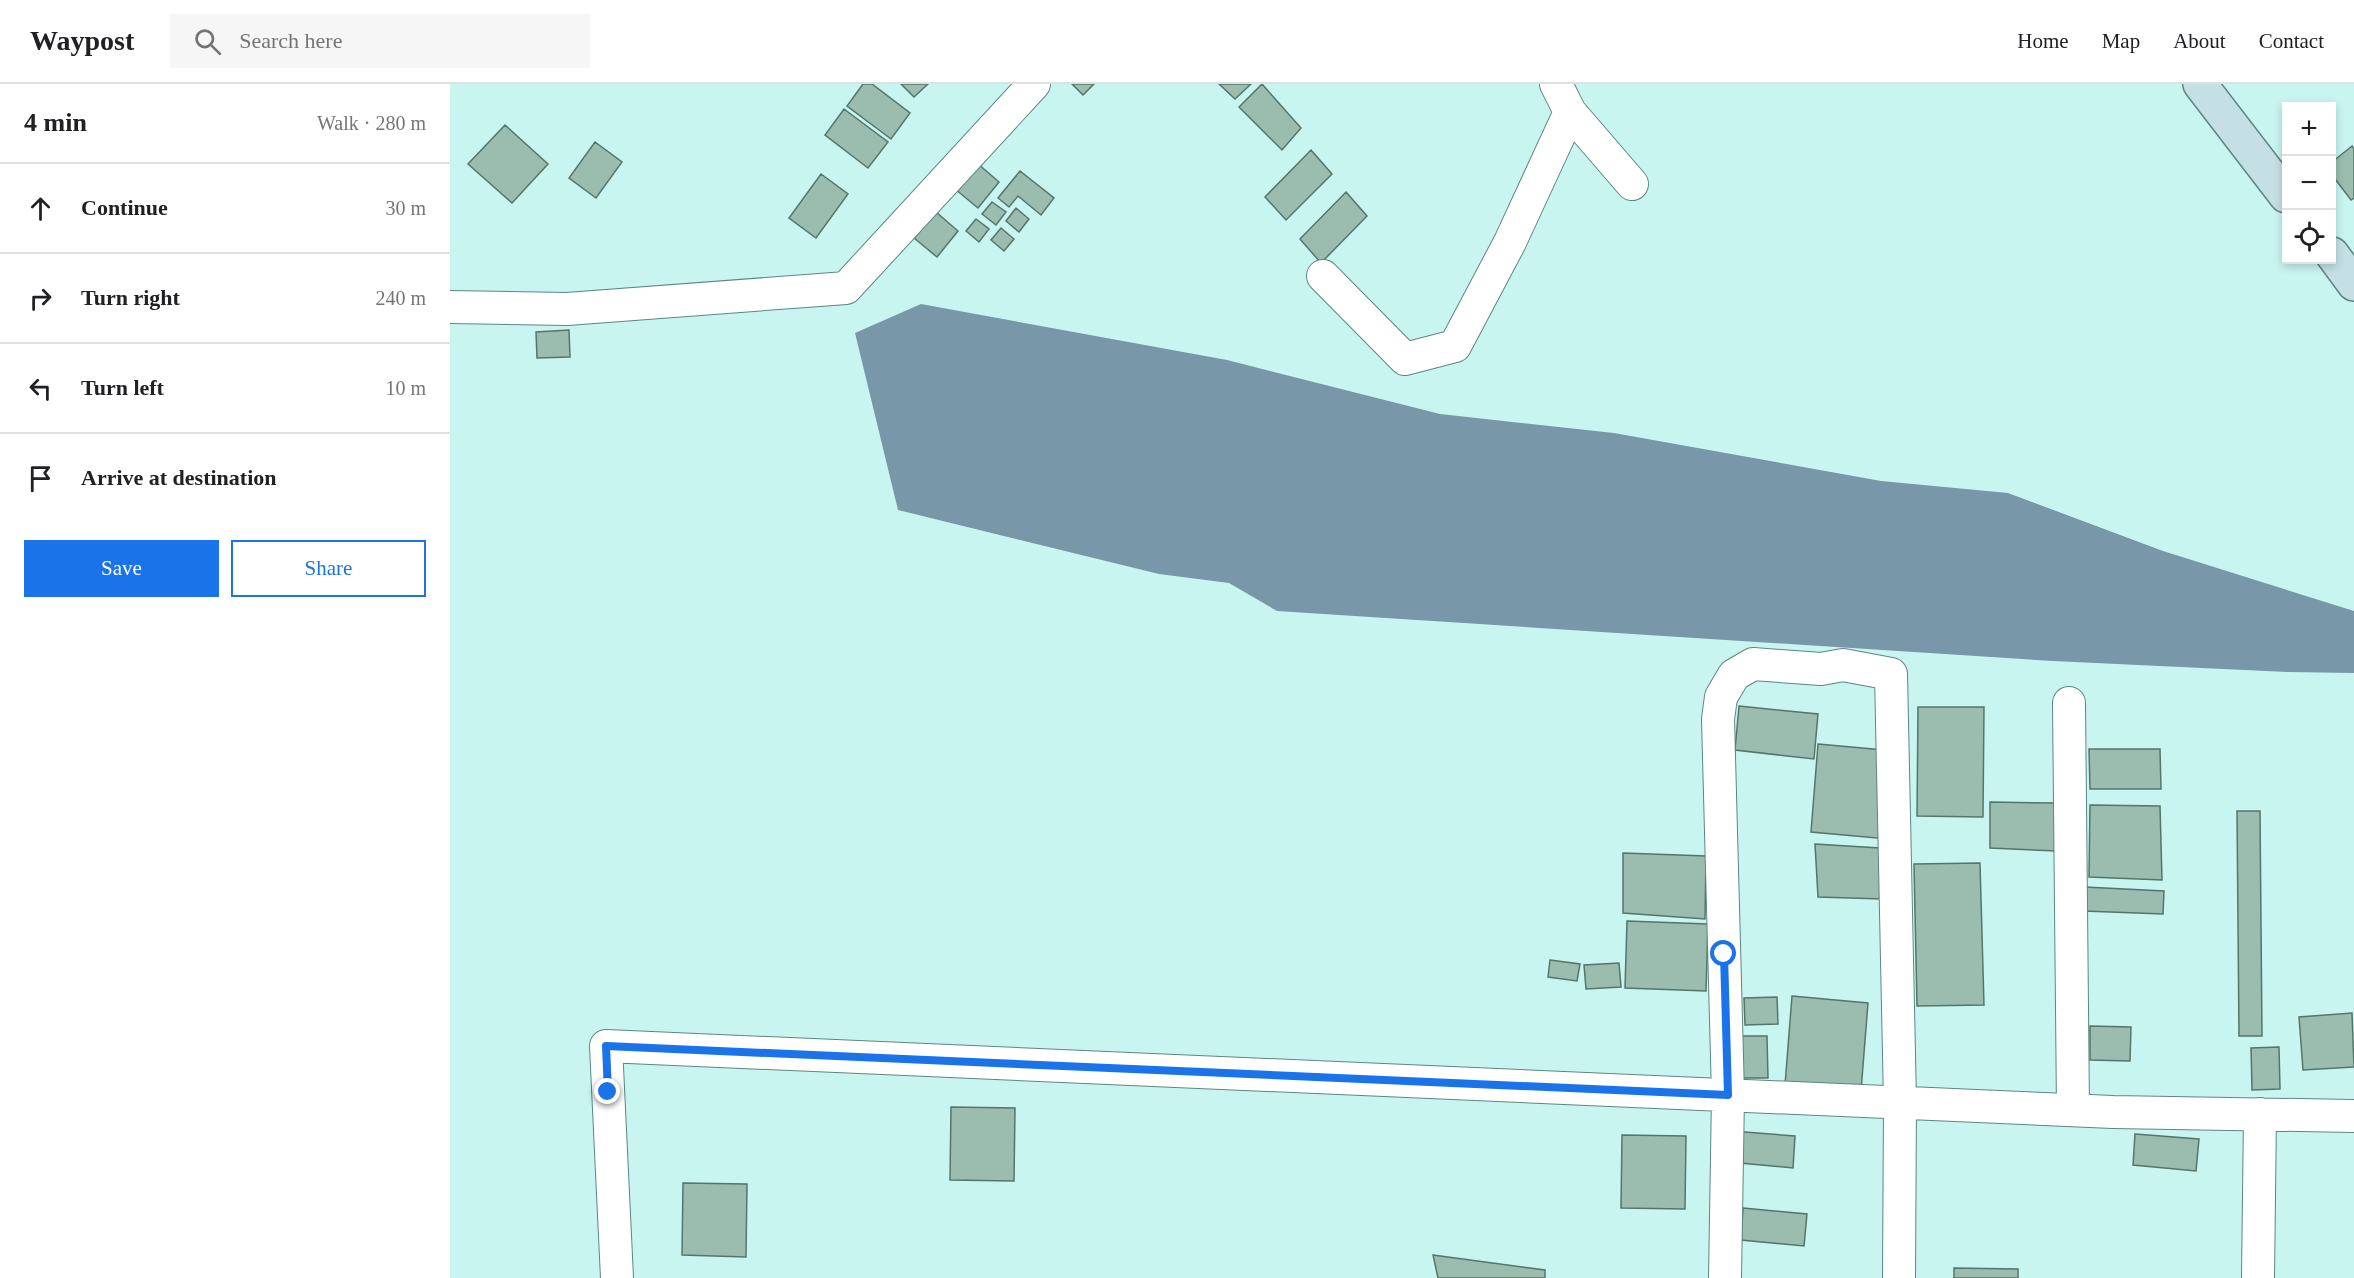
<!DOCTYPE html>
<meta charset="utf-8">
<style>
:root{--surface:#fff;--page:#f6f6f6;--text:#202124;--muted:#757577;--line:#e0e0e0;--accent:#1a73e8}
body{margin:0;font-family:Georgia,serif;background:var(--page);color:var(--text)}
.controls{position:absolute;right:18px;top:18px;display:grid;overflow:hidden;border-radius:0px;box-shadow:0 3px 9px #0003}
.controls button{width:54px;height:54px;display:grid;place-items:center;padding:0;border:0;border-bottom:2px solid var(--line);background:var(--surface);color:var(--text);font:30px sans-serif}
.stop{position:absolute;width:18px;height:18px;margin:-14px;border:4px solid #1a73e8;border-radius:50%;background:#fff}
.stop.end{background:#1a73e8;border-color:#fff;box-shadow:0 2px 6px #0008}
.list{margin:0;padding:0;list-style:none}
h2{display:flex;justify-content:space-between;align-items:center;height:78px;margin:0;padding:0 24px;font-size:26px}
h2 small{font-size:20px;font-weight:400;color:var(--muted)}
.list li{display:grid;grid-template-columns:39px 1fr auto;gap:18px;align-items:center;box-sizing:border-box;height:90px;padding:0 24px;border-top:2px solid var(--line)}
.list b{display:block;font-size:22px;white-space:nowrap}
.list em{font-size:20px;font-style:normal;color:var(--muted)}
.actions{display:flex;gap:12px;padding:18px 24px}
.actions a{flex:1;padding:14px 0;border:2px solid var(--accent);border-radius:0px;text-align:center;font-size:21px;color:var(--accent)}
.actions .main{background:var(--accent);color:#fff}
.icon{flex:none;width:33px;height:33px;fill:none;stroke:currentColor;stroke-width:2;stroke-linecap:round;stroke-linejoin:round}
.map{position:relative;flex:none;width:1904px;height:1194px;overflow:hidden}
header{display:flex;align-items:center;gap:36px;box-sizing:border-box;height:84px;padding:0 30px;background:var(--surface);border-bottom:2px solid var(--line)}
header strong{font-size:28px}
nav{display:flex;gap:33px;margin-inline-start:auto;font-size:21px}
.search{width:420px;height:54px;background:var(--page);display:flex;align-items:center;gap:15px;box-sizing:border-box;padding:0 21px;border-radius:0px;color:var(--muted);font-size:22px}
main{display:flex}
aside{flex:1;background:var(--surface)}
.map>svg:first-child{display:block}
</style>
<header>
<strong>Waypost</strong>
<div class="search"><svg class="icon" aria-label="search" viewBox="0 0 24 24"><circle cx="10" cy="10" r="6"/><path d="M15 15l6 6"/></svg>Search here</div>
<nav><a>Home</a><a>Map</a><a>About</a><a>Contact</a></nav>
</header>
<main>
<aside>
<h2>4 min<small>Walk · 280 m</small></h2>
<ul class="list">
<li><svg class="icon" aria-label="ahead" viewBox="0 0 24 24"><path d="M12 20V5M6 11l6-6 6 6"/></svg><div><b>Continue</b></div><em>30 m</em></li>
<li><svg class="icon" aria-label="right" viewBox="0 0 24 24"><path d="M7 20v-9h11M14 6l5 5-5 5"/></svg><div><b>Turn right</b></div><em>240 m</em></li>
<li><svg class="icon" aria-label="left" viewBox="0 0 24 24"><path d="M17 20v-9H6M10 6l-5 5 5 5"/></svg><div><b>Turn left</b></div><em>10 m</em></li>
<li><svg class="icon" aria-label="arrive" viewBox="0 0 24 24"><path d="M6 21V4h12l-3 4 3 4H6"/></svg><div><b>Arrive at destination</b></div></li>
</ul>
<div class="actions"><a class="main">Save</a><a>Share</a></div>
</aside>
<div class="map">
<svg width="1904" height="1194" viewBox="0 0 1904 1194">
<rect width="100%" height="100%" fill="#c9f5f1"/>
<path fill="#7897a8" d="M471,220l306,56 213,54 174,19 267,48 127,12 155,58 191,60v62l-67,-1 -234,-11 -776,-50 -48,-28 -70,-9 -261,-64 -43,-177z"/>
<path fill="#9abdaf" stroke="#547669" stroke-width="1.5" d="M413,0h9l38,29 -19,26 -44,-33z
M451,0h27l-14,13z
M622,0h22l-11,11z
M769,0h32l-16,15z
M812,0l39,44 -19,22 -43,-43z
M394,25l44,33 -20,26 -43,-33z
M55,41l43,39 -36,39 -44,-39z
M145,58l27,20 -26,36 -27,-20z
M1902,62l2,3v49l-3,2 -19,-25v-13z
M861,66l21,24 -46,46 -21,-23z
M527,79l22,19 -21,26 -23,-19z
M570,87l34,27 -13,17 -23,-19 -9,11 -11,-9z
M371,90l27,20 -32,44 -27,-20z
M896,108l21,24 -46,47 -21,-24z
M542,118l14,10 -10,13 -14,-11z
M566,124l13,11 -10,13 -13,-11z
M486,128l22,19 -21,26 -23,-19z
M526,135l13,10 -10,13 -13,-11z
M551,144l13,11 -10,12 -13,-11z
M119,246l1,27 -33,1 -1,-26z
M1289,622l79,8 -4,45 -79,-9z
M1468,623h66l-1,110 -66,-1z
M1368,660l77,7 -7,88 -77,-7z
M1639,665h71l1,40h-71z
M1540,718l65,1 1,48 -66,-3z
M1640,721l70,1 2,74 -73,-3z
M1787,727h23l2,225h-23z
M1365,760l65,4 2,51 -64,-2z
M1173,769l83,3 -1,63 -82,-6z
M1530,779l4,142 -67,1 -3,-142z
M1635,803l79,4 -1,23 -79,-3z
M1177,837l81,3 -2,67 -81,-3z
M1100,876l30,4 -3,17 -29,-4z
M1169,879l2,24 -35,2 -2,-24z
M1342,912l76,7 -7,88 -76,-6z
M1327,913l1,27 -33,1 -1,-27z
M1902,929l2,54 -51,3 -4,-53z
M1640,942l41,1 -1,34 -40,-1z
M1289,952h28l1,42h-28z
M1829,963l1,42 -28,1 -1,-42z
M501,1023l64,1 -1,73 -64,-1z
M1282,1047l63,5 -2,32 -64,-6z
M1685,1050l64,5 -3,32 -63,-6z
M1172,1051l64,1 -1,73 -64,-1z
M233,1099l64,1 -1,73 -64,-2z
M1293,1124l64,6 -3,32 -63,-6z
M983,1171l112,15v8h-107z
M1504,1184l64,1v9h-64z"/>
<g fill="none" stroke-linecap="round" stroke-linejoin="round">
<g stroke="#5d8682" stroke-width="34">
<path id="street" d="M1106,0l14,28 62,72
M873,192l82,83 50,-13 55,-104 60,-130
M0,223l117,2 279,-21 188,-204
M1619,619l4,407
M167,1194l-11,-232 1507,66 241,4
M1275,1194l3,-183 -10,-376 3,-22 13,-22 19,-11 68,5 22,-4 48,9 9,428 -1,176
M1808,1194l2,-164"/>
</g>
<g stroke="#5d8682" stroke-width="36">
<path id="secondary" d="M1750,0l86,112
M1882,170l22,30"/>
</g>
<use href="#street" stroke="#fff" stroke-width="32"/>
<use href="#secondary" stroke="#c5e0e5" stroke-width="33"/>
</g>
<g fill="none" stroke-linecap="round" stroke-linejoin="round">
<path stroke="#1a73e8" stroke-width="8" d="M158,1008l-2,-46 1122,49 -4,-141"/>
</g>
</svg>
<div class="controls">
<button>+</button>
<button>−</button>
<button><svg class="icon" aria-label="locate" viewBox="0 0 24 24"><circle cx="12" cy="12" r="6"/><path d="M12 2v4M12 18v4M2 12h4M18 12h4"/></svg></button>
</div>
<div class="stop" style="left:1274px;top:870px"></div>
<div class="stop end" style="left:158px;top:1008px"></div>
</div>
</main>
